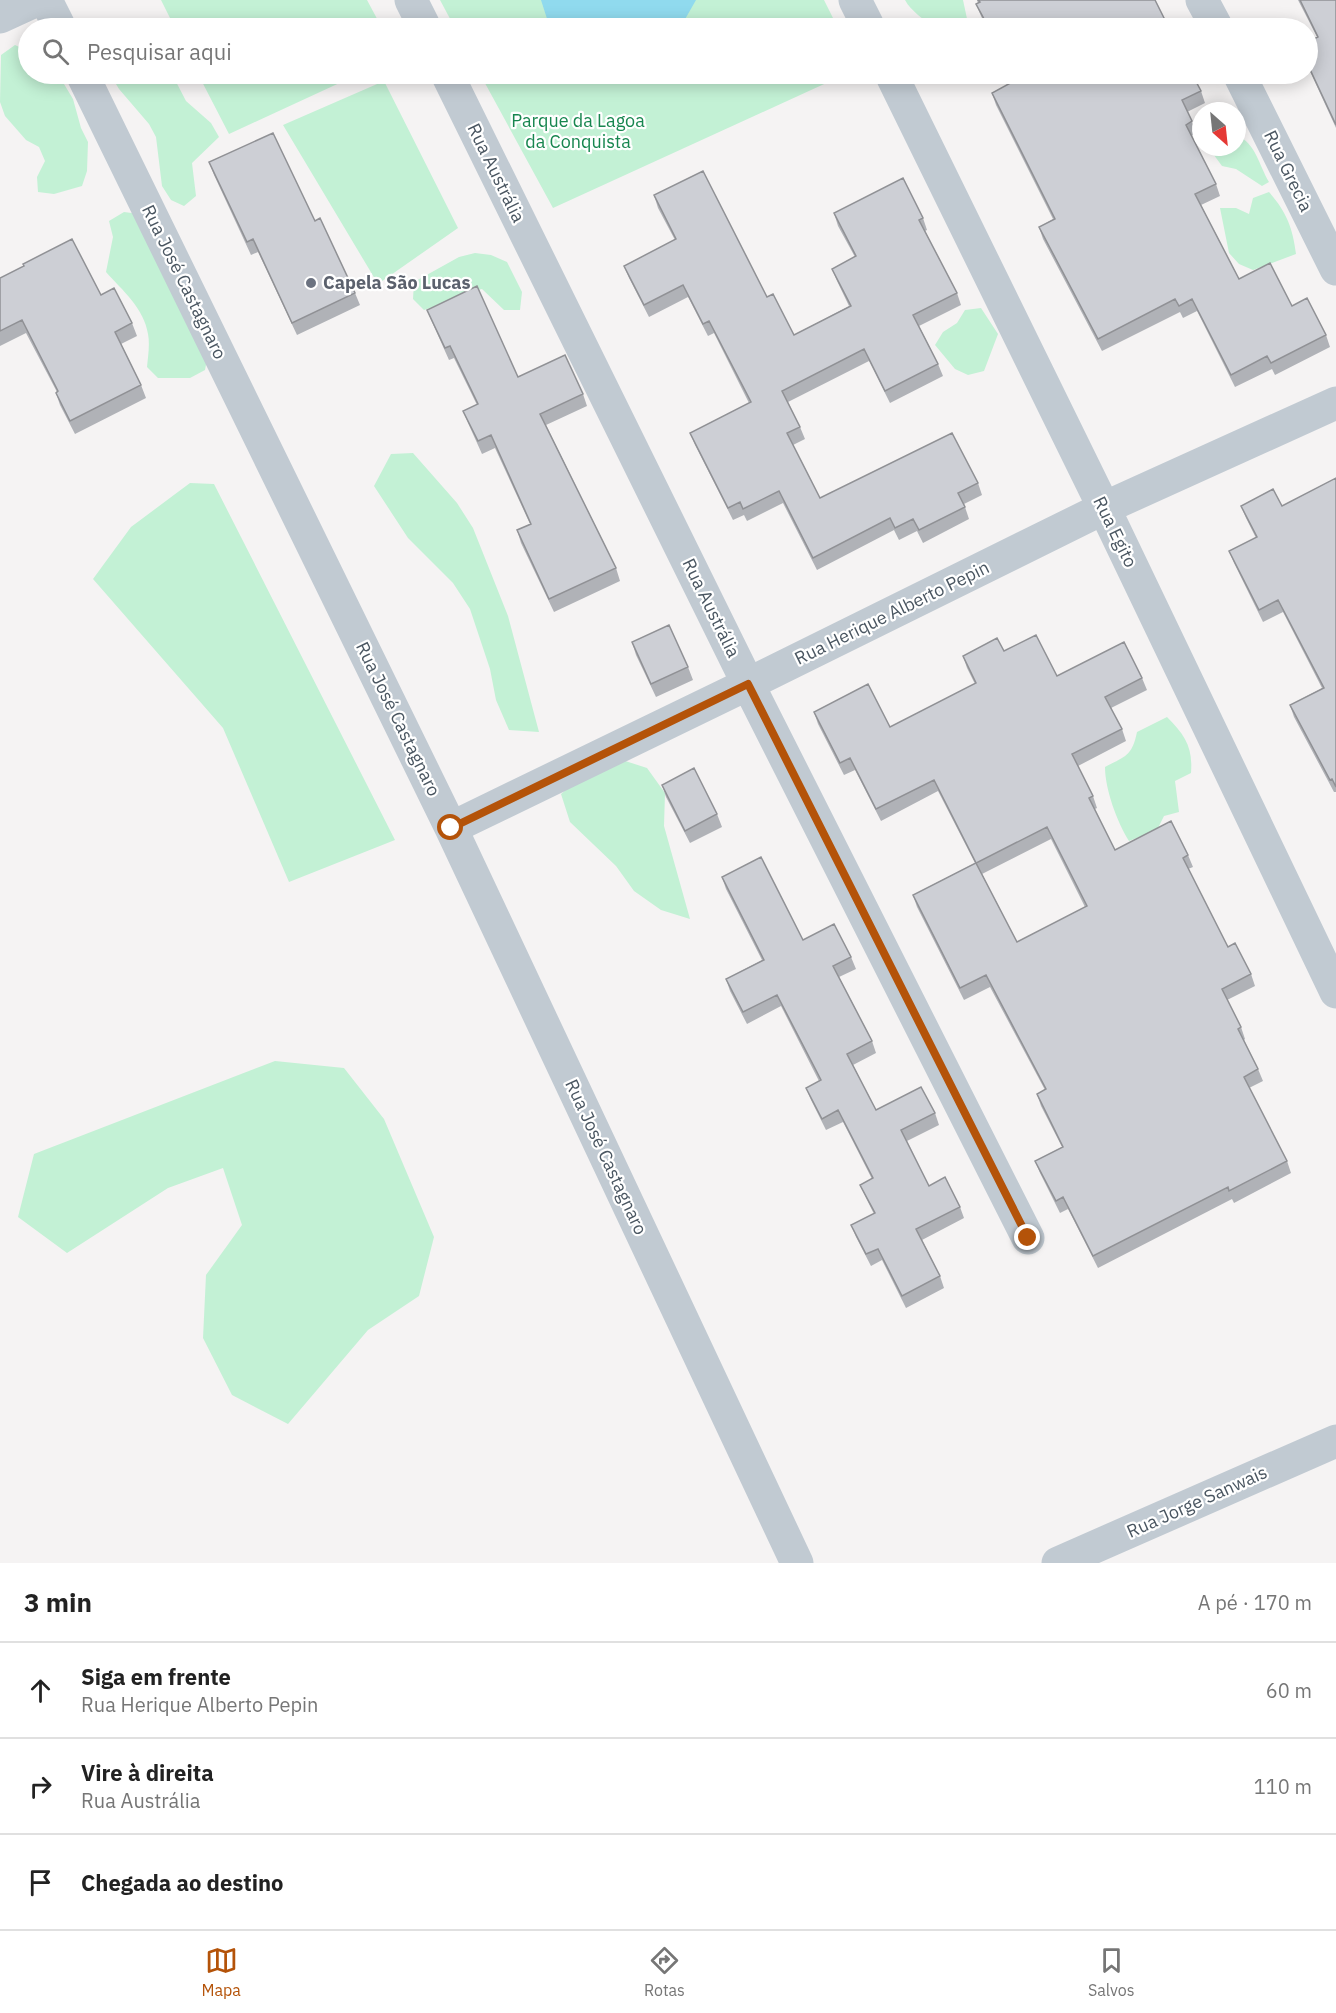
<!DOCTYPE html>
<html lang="pt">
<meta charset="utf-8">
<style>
:root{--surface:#fff;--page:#f6f6f6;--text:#222;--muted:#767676;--line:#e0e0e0;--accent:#b45309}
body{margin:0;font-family:"IBM Plex Sans",sans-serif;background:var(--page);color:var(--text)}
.compass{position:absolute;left:1192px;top:102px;width:54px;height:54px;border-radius:50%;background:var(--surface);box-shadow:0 3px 15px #0003;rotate:153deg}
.stop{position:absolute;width:18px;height:18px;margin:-14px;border:4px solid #b45309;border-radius:50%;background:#fff}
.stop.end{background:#b45309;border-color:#fff;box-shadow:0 2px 6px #0008}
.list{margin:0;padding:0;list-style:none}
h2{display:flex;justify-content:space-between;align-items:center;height:78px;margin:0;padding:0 24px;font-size:26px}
h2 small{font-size:20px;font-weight:400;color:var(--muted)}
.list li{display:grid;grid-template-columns:39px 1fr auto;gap:18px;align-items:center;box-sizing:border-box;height:96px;padding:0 24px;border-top:2px solid var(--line)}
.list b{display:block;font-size:22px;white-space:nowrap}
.list p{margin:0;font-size:20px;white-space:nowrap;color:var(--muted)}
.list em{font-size:20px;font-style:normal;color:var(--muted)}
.icon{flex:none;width:33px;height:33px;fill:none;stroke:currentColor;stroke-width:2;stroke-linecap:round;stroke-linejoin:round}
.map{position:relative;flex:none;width:1336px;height:1563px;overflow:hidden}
.search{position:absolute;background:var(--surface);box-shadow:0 3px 15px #0003;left:18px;right:18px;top:18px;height:66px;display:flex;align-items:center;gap:15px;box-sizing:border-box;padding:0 21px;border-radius:33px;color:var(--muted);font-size:22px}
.sheet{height:366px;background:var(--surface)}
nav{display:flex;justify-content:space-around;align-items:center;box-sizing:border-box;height:84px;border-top:2px solid var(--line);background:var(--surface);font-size:16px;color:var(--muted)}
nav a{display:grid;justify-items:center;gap:3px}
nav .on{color:var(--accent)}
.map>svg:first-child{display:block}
</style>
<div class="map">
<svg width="1336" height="1563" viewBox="0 0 1336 1563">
<rect width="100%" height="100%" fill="#f5f3f3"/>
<path fill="#c3f1d5" d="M161,0h206l15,28h-207z
M440,0h384l14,28h-383z
M905,0h58l6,28c-25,1 -31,4 -51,-13 -5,-5 -10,-9 -13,-15z
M138,19l9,9h-35z
M15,45l13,6v23h30l15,25 8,29 7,14 -1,29 -5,15 -28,8 -16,-2 -1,-15 8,-16 -6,-14 -13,-7 -21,-24 -5,-14 1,-47z
M110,74h62l14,27 25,22 8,14 -27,26 4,33 -12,10 -13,-6 -9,-14 -6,-49 -7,-13 -30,-35z
M198,74h161l-130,60z
M480,74h366l-293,134z
M384,81l74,147 -80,56 -95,-159z
M1237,135c19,9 22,30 32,47l-7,4 -26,-17 -14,-3 -14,-19h29z
M1269,192c17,19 24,36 27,62l-43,16 -14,-6 -10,-11 -9,-45h16l13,6 4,-16z
M124,212l15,2 69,140 -3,16 -15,8h-32l-11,-11c1,-10 3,-23 1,-33 -4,-26 -26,-44 -42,-62l7,-35 -4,-16z
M475,253l16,2 16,7 15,30 -2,18h-16l-22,-21c-21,3 -38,15 -58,21l-11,-11 1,-17 45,-25z
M981,308l17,26 -14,37 -16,4 -13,-6 -20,-24 8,-13 14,-9 8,-13z
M413,453l44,50 16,25 35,88 31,116 -30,-2 -13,-30 -6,-31 -20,-60 -17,-26 -45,-45 -34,-52 17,-32z
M190,483l24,1 181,356 -106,42 -66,-154 -130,-149 38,-52z
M1167,717c18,18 26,30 24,56l-16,8 4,31 -15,4 -7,14 -28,11c-12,-19 -24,-52 -24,-74 21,-11 27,-11 32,-35z
M616,758l31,10 18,25 -1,33 26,93 -29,-9 -27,-19 -18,-25 -46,-44 -9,-28 25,-21z
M275,1061l69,7 40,51 50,118 -15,59 -51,34 -80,94 -56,-29 -29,-57 3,-63 36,-50 -19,-57 -55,20 -101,65 -49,-36 16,-63z"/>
<path fill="#90daee" d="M541,0h155l-16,28h-130z
M575,74h68l-14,7h-47z"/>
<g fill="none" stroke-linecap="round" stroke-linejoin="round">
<path stroke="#c1cad2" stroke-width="33" d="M46,0l14,28
M411,0l14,28
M855,0l14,28
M1202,0l15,28
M0,17l37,-17
M82,74l369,754 346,735
M447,74l301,610 280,554
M891,74l213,434 232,484
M1239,74l97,195
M451,828l297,-144 356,-176 232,-105
M1058,1563l278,-122"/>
</g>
<path fill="#b0b2b7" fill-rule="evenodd" d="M977,0h178l14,28h-182l-6,-12 -5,-12 2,-1z
M1298,0h38v128l-28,-61v-25l9,-5z
M1010,74h182l9,17 4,12 -18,9 10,21 -6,3 25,48 4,12 -19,9 38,74 53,27 34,29 4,12 -55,28 -3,-6 -37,18 -38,-76 -14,7 -3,-6 -78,39 -59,-112 -4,-12 14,-8 -57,-114 -4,-12 22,-12z
M209,162l106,59 40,72 5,12 -63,30 -39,-83 -7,3 -37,-80z
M654,195l113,102 27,38 55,-29 -12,-25 -5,-12 23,-12 -17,-31 -4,-13 89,5 4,12 -2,1 32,62 4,12 -42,21 19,38 5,12 -53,27 -21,-42 -81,41 12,25 5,12 -12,6 27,53 158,-15 4,12 -18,9 5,15 -46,24 -6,-12 -18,9 -5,-10 -77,40 -34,-67 -36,18 -3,-6 -11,5 -38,-75 -5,-12 59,-30 -35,-70 -6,3 -20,-39 -39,20 -20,-39 -5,-12 51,-26 -17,-32z
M0,278l101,17 31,28 5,13 -16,8 20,41 5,13 -71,36 -15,-29 -4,-12 1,-1 -31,-59 -26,13z
M427,310l91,67 65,17 4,12 -41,19 70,143 4,13 -66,31 -33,-69 -4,-13 13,-6 -35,-76 -13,6 -14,-31 -5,-12 14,-6 -23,-47 -5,2 -17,-38z
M1336,478v314h-2l-40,-75 -4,-12 32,-17 -39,-76 -20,10 -29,-59 -5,-12 27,-13 -10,-20 -5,-12h41z
M632,642l56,25 5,13 -37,17 -20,-42z
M1004,651l53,25 85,2 5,12 -36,18 11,21 4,12 -48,25 15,30 4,12 -2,1 20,41 73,5 5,12 -5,2 40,78 23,27 4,12 -28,14 14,27 4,12 -1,1 14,29 5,12 -14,7 38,73 4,12 -57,30 -2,-4 -134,69 -30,-59 -8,4 -20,-40 -5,-12 27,-14 -21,-41 -4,-12 8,-4 -55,-103 -26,13 -47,-93 -4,-12 62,-32 -37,-72 -57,30 -26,-51 -11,5 -26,-51 -4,-12 76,15 85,-43 -8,-16 -4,-12zM1051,839l34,68 -68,35 -35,-68z
M662,785l55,29 5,13 -32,16 -24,-46z
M722,877l81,63 48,17 5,12 -17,8 33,64 4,12 -23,12 23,45 59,3 4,12 -32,16 22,45 31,21 4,11 -42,22 18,36 4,12 -38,20 -24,-48 -11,6 -15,-29 -5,-12 23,-11 -9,-18 -5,-11 12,-6 -29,-57 -17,8 -15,-30 -5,-12 13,-7 -38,-75 -34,18 -17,-33 -4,-12 36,-19 -36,-71z"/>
<path fill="#cdcfd5" stroke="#909195" stroke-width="1.5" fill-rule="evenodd" d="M978,0h177l14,28h-180l-13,-24 4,-2z
M1300,0h36v125l-28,-60v-23l10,-5z
M1012,74h180l9,17 -19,9 10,21 -6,4 30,59 -21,10 44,85 31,-16 22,43 15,-8 19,37 -55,28 -4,-7 -36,19 -39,-76 -13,7 -4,-7 -77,40 -59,-112 16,-8 -63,-126 24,-13z
M273,133l42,88 5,-3 35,75 -63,30 -39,-84 -6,3 -38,-80z
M703,171l64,126 6,-3 21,41 57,-29 -19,-37 24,-13 -22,-43 69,-35 20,40 -4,2 38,73 -44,22 25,49 -53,27 -21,-42 -82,42 18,36 -13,6 33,65 132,-65 26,50 -20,10 7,14 -46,23 -6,-11 -18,9 -5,-10 -77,40 -34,-67 -36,18 -3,-7 -12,6 -38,-75 61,-31 -42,-81 -6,3 -20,-39 -39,20 -20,-39 52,-27 -22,-44z
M72,239l29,56 13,-7 18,35 -17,9 26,53 -71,36 -14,-28 2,-2 -36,-71 -22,11v-53l24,-12 -1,-2z
M477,286l41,91 47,-22 18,39 -43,20 76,154 -67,31 -32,-69 14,-6 -40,-89 -13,6 -15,-30 15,-7 -28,-58 -5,2 -18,-38z
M1336,478v309l-4,-8 -2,1 -40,-75 34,-17 -46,-88 -19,10 -30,-59 28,-14 -16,-31 32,-17 9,17z
M669,625l19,42 -37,17 -19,-42z
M1036,635l21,41 67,-34 18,36 -37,19 17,32 -50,25 21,42 -4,2 26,52 56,-29 17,34 -5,3 45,89 7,-4 16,31 -29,15 19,38 -3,2 20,40 -14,8 43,84 -58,30 -1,-4 -135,69 -30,-59 -7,4 -21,-40 28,-14 -26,-53 9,-5 -60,-114 -26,13 -47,-93 63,-32 -42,-83 -58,29 -26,-51 -10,5 -26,-51 54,-28 22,43 86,-44 -13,-27 34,-18 7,13zM1047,827l40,79 -70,36 -41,-79z
M694,768l23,46 -32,17 -23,-46z
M761,857l42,83 31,-16 17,33 -18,9 39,75 -25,13 29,56 45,-23 14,26 -34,17 28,56 16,-9 15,30 -44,22 24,47 -38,20 -24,-47 -12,5 -15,-29 24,-12 -15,-28 13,-7 -35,-68 -16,9 -16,-31 15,-8 -44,-85 -34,17 -17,-33 38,-19 -42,-83z"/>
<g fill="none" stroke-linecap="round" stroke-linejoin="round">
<path stroke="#b45309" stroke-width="8" d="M451,828l297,-144 280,554"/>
</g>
<circle fill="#6b7280" stroke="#fff" stroke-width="2" cx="311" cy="283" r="6"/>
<g text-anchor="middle" stroke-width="4.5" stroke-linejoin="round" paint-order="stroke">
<g font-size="18" fill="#17864f" stroke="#fff">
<text x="578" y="127">Parque da Lagoa<tspan x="578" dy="21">da Conquista</tspan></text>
</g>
<g font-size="18" fill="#4a5661" stroke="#fff">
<text transform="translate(1288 171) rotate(64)" y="6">Rua Grecia</text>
<text transform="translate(496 173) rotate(64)" y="6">Rua Austrália</text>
<text transform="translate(184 282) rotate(64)" y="6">Rua José Castagnaro</text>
<text transform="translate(1115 532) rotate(64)" y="6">Rua Egito</text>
<text transform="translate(711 608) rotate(64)" y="6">Rua Austrália</text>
<text transform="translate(892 613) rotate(-26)" y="6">Rua Herique Alberto Pepin</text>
<text transform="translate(398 719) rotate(64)" y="6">Rua José Castagnaro</text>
<text transform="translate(606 1157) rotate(65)" y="6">Rua José Castagnaro</text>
<text transform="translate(1197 1502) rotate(-24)" y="6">Rua Jorge Sanwais</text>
</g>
<g font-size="18" font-weight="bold" fill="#5b616d" stroke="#fff" text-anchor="start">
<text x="323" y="289">Capela São Lucas</text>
</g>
</g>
</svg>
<svg class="compass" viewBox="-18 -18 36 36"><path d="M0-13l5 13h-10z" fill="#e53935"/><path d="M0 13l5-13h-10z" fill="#767676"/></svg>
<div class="stop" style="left:451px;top:828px"></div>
<div class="stop end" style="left:1028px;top:1238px"></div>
<div class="search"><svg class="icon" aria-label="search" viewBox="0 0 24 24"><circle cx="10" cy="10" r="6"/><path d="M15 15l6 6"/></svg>Pesquisar aqui</div>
</div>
<section class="sheet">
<h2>3 min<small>A pé · 170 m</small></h2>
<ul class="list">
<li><svg class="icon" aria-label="ahead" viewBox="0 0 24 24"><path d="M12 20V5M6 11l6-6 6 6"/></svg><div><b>Siga em frente</b><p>Rua Herique Alberto Pepin</p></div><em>60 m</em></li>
<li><svg class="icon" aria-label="right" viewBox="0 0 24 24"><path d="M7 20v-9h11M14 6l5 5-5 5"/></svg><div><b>Vire à direita</b><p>Rua Austrália</p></div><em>110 m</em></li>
<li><svg class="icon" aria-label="arrive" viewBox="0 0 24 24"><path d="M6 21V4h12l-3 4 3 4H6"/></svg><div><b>Chegada ao destino</b></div></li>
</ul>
</section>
<nav>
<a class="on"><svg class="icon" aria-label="map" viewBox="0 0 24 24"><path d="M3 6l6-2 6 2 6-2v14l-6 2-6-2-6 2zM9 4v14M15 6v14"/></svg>Mapa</a>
<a><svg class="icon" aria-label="directions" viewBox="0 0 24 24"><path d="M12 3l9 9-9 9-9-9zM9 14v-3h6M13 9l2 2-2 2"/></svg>Rotas</a>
<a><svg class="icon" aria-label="saved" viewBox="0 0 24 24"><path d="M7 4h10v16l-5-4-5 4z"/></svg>Salvos</a>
</nav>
